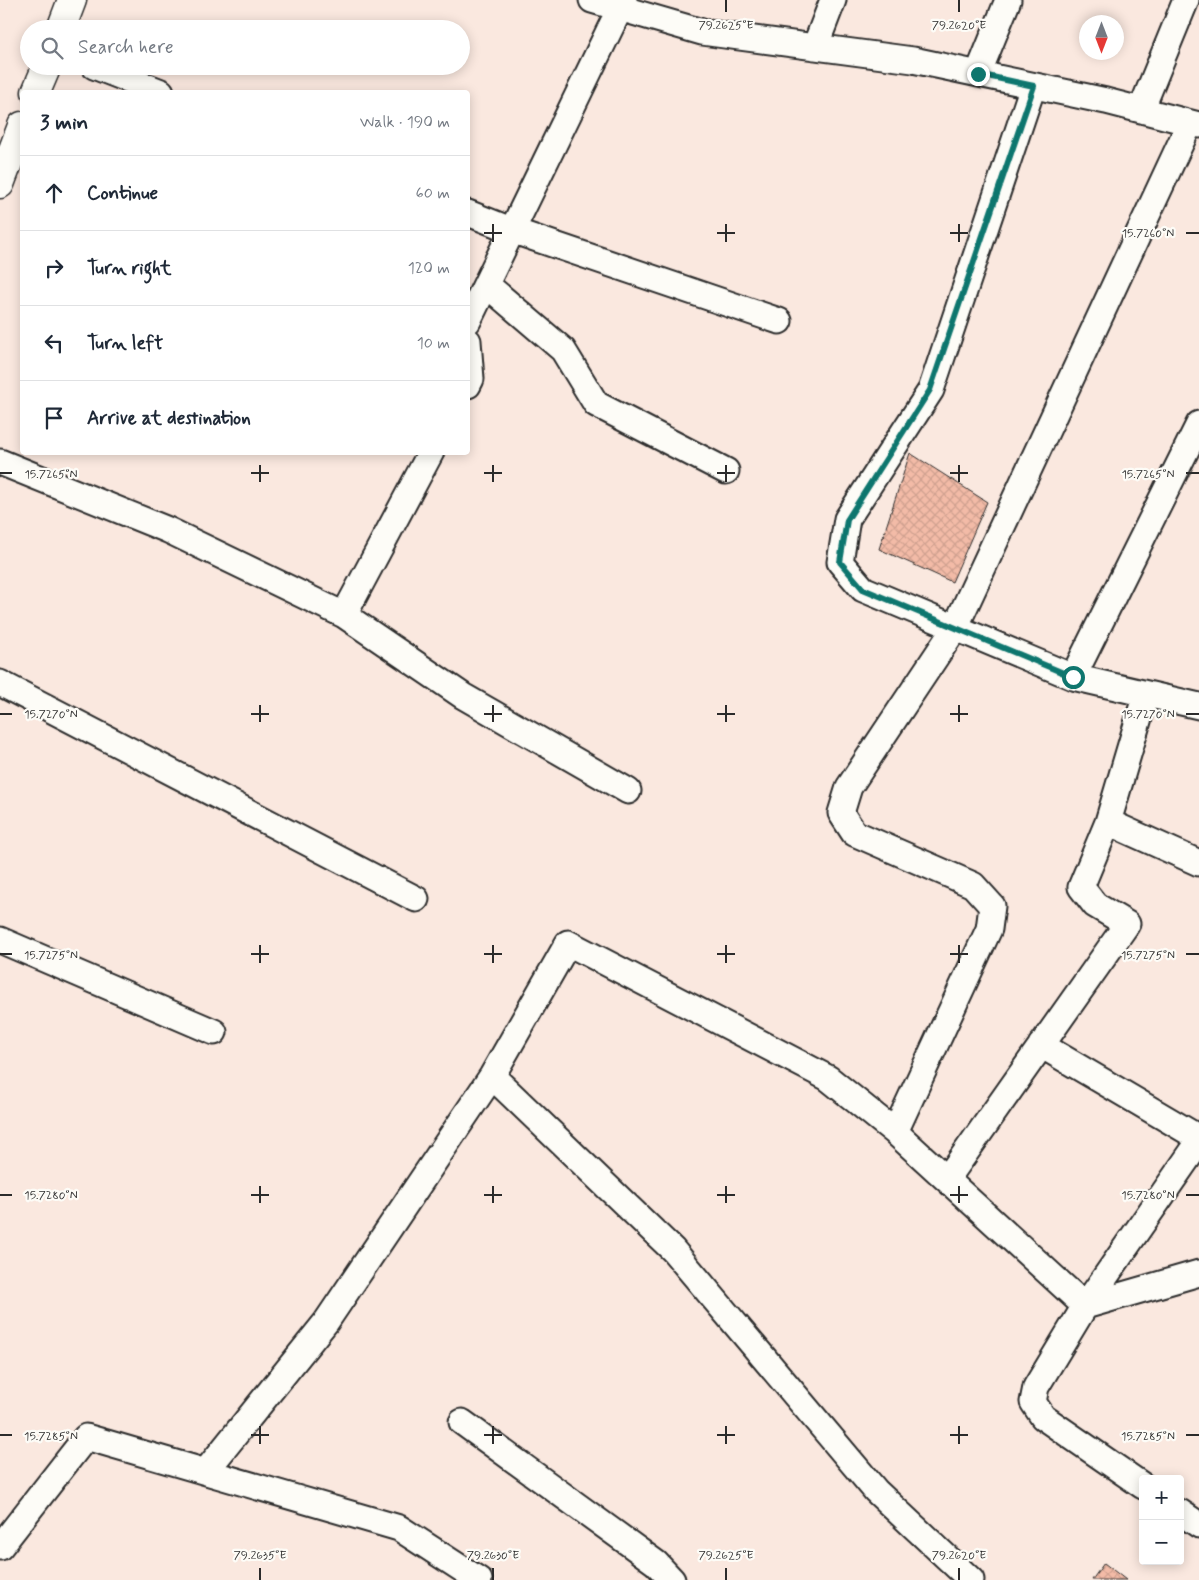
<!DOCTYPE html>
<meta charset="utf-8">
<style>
:root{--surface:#fff;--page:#f2f2f3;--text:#1f2937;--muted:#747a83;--line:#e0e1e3}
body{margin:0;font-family:Mynerve,sans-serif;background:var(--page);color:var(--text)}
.controls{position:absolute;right:15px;bottom:15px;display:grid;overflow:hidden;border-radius:5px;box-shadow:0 2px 12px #0003}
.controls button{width:45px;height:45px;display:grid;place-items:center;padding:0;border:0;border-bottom:1px solid var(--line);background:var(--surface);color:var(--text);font:25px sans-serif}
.compass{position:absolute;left:1079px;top:15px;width:45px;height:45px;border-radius:50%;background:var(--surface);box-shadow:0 2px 12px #0003;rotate:180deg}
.stop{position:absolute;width:15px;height:15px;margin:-11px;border:4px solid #0f766e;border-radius:50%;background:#fff}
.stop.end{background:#0f766e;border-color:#fff;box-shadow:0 1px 5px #0008}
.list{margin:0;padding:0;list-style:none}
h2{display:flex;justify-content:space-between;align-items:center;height:65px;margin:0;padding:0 20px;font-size:21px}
h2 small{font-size:16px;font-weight:400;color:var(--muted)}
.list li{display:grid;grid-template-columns:32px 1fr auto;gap:15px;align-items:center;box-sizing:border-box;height:75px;padding:0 20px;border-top:1px solid var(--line)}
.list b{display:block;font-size:19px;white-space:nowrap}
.list em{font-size:16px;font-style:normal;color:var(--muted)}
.icon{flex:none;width:28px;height:28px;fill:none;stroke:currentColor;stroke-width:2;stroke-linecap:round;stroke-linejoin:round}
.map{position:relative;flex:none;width:1199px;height:1580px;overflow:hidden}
.search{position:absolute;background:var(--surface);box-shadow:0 2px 12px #0003;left:20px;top:20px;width:450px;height:55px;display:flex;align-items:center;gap:12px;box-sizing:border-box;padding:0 18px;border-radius:28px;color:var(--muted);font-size:19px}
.panel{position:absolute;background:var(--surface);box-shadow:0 2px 12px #0003;left:20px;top:90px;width:450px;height:365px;border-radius:5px}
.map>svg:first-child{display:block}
</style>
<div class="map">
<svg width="1199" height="1580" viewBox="0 0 1199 1580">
<defs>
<pattern id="building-cross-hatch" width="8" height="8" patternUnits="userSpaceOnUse" patternTransform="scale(1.25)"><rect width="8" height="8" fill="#f3bba7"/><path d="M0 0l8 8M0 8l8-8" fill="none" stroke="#d0a190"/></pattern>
</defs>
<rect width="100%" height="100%" fill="#fae8df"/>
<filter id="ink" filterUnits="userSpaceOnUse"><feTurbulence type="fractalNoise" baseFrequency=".02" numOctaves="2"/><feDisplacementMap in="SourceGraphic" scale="10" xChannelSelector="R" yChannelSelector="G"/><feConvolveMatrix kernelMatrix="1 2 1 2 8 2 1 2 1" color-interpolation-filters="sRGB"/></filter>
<g filter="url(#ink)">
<path fill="url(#building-cross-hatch)" stroke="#2b2b2b" d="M910,453l77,49 -35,80 -73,-33z
M1104,1563l22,17h-34z"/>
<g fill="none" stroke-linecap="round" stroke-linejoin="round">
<g stroke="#2b2b2b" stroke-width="29">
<path id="minor" d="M592,0l110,32 211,28 193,41 93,24
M815,47l18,-47
M94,66l67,26
M978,74l30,-74
M1033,86l-102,304 -84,129 -7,43 23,27 210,88 126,29
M1141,110l45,-110
M468,213l43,17 268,91
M487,285l76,65 33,54 130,67
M468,321l156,-321
M468,341l3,38 -3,6
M0,462l168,68 176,85 119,81 165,95
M344,615l87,-163
M1073,677l126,-253
M0,683l416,216
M1108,822l91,41
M0,940l214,92
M1041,1045l158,93
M492,1076l181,174 203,241 95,89
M895,1132l94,-203 3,-23 -19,-21 -119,-52 -13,-20 8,-26 106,-159 235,-505
M947,1179l180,-255 -32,-19 -14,-18 27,-65 38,-128
M1085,1306l114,-164
M1085,1306l114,-33
M462,1422l194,141 16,17
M206,1471l120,-149 166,-246 76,-133 260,135 67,54 190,174 -49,81 -3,15 10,15 100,69
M1180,1512l19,13
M0,1547l86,-110 313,91 80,52"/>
</g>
<g stroke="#2b2b2b" stroke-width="31">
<path id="secondary" d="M61,29l11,-29
M36,92l11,-26
M0,184l22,-58"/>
</g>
<use href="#minor" stroke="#fdfcf7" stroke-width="25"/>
<use href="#secondary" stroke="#fdfcf7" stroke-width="28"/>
</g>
</g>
<g fill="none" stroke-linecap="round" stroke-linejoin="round" filter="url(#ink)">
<path stroke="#0f766e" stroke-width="6" d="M978,74l56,12 -104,304 -83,130 -7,42 23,27 210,88"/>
</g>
<path fill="none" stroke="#2b2b2b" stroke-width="2" d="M726,0v12M959,0v12M493,224v18M726,224v18M959,224v18M484,233h18M717,233h18M950,233h18M1186,233h13M260,465v17M493,465v17M726,465v17M959,465v17M0,473h12M251,473h18M484,473h18M717,473h18M950,473h18M1186,473h13M260,705v17M493,705v17M726,705v17M959,705v17M0,714h12M251,714h18M484,714h18M717,714h18M950,714h18M1186,714h13M260,945v18M493,945v18M726,945v18M959,945v18M0,954h12M251,954h18M484,954h18M717,954h18M950,954h18M1186,954h13M260,1186v17M493,1186v17M726,1186v17M959,1186v17M0,1195h12M251,1195h18M484,1195h18M717,1195h18M950,1195h18M1186,1195h13M260,1426v18M493,1426v18M726,1426v18M959,1426v18M0,1435h12M251,1435h18M484,1435h18M717,1435h18M950,1435h18M1186,1435h13M260,1568v12M493,1568v12M726,1568v12M959,1568v12"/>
<g font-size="12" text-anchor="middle" fill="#2b2b2b" stroke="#fdfcf7" stroke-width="4.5" stroke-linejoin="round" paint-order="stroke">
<text x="726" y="29">79.2625°E</text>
<text x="959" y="29">79.2620°E</text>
<text x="1148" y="237">15.7260°N</text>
<text x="1148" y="478">15.7265°N</text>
<text x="51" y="478">15.7265°N</text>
<text x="1148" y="718">15.7270°N</text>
<text x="51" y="718">15.7270°N</text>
<text x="1148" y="959">15.7275°N</text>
<text x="51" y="959">15.7275°N</text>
<text x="1148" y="1199">15.7280°N</text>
<text x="51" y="1199">15.7280°N</text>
<text x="1148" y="1440">15.7285°N</text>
<text x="51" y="1440">15.7285°N</text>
<text x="260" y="1559">79.2635°E</text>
<text x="493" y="1559">79.2630°E</text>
<text x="726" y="1559">79.2625°E</text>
<text x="959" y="1559">79.2620°E</text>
</g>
</svg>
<div class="controls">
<button>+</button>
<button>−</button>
</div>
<svg class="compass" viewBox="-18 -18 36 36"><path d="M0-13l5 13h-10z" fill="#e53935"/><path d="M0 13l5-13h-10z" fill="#747a83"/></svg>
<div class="stop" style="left:1073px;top:677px"></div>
<div class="stop end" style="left:978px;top:74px"></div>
<div class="search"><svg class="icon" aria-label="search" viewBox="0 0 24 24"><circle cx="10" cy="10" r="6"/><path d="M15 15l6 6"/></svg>Search here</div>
<section class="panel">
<h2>3 min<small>Walk · 190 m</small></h2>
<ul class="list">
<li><svg class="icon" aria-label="ahead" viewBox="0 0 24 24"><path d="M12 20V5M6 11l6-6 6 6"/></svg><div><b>Continue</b></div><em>60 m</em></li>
<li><svg class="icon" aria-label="right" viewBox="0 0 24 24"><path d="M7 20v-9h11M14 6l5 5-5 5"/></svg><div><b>Turn right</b></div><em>120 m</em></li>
<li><svg class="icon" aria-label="left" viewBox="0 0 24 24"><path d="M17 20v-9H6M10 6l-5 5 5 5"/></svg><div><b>Turn left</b></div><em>10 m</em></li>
<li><svg class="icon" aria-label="arrive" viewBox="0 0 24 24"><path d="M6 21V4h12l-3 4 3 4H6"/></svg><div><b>Arrive at destination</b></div></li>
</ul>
</section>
</div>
